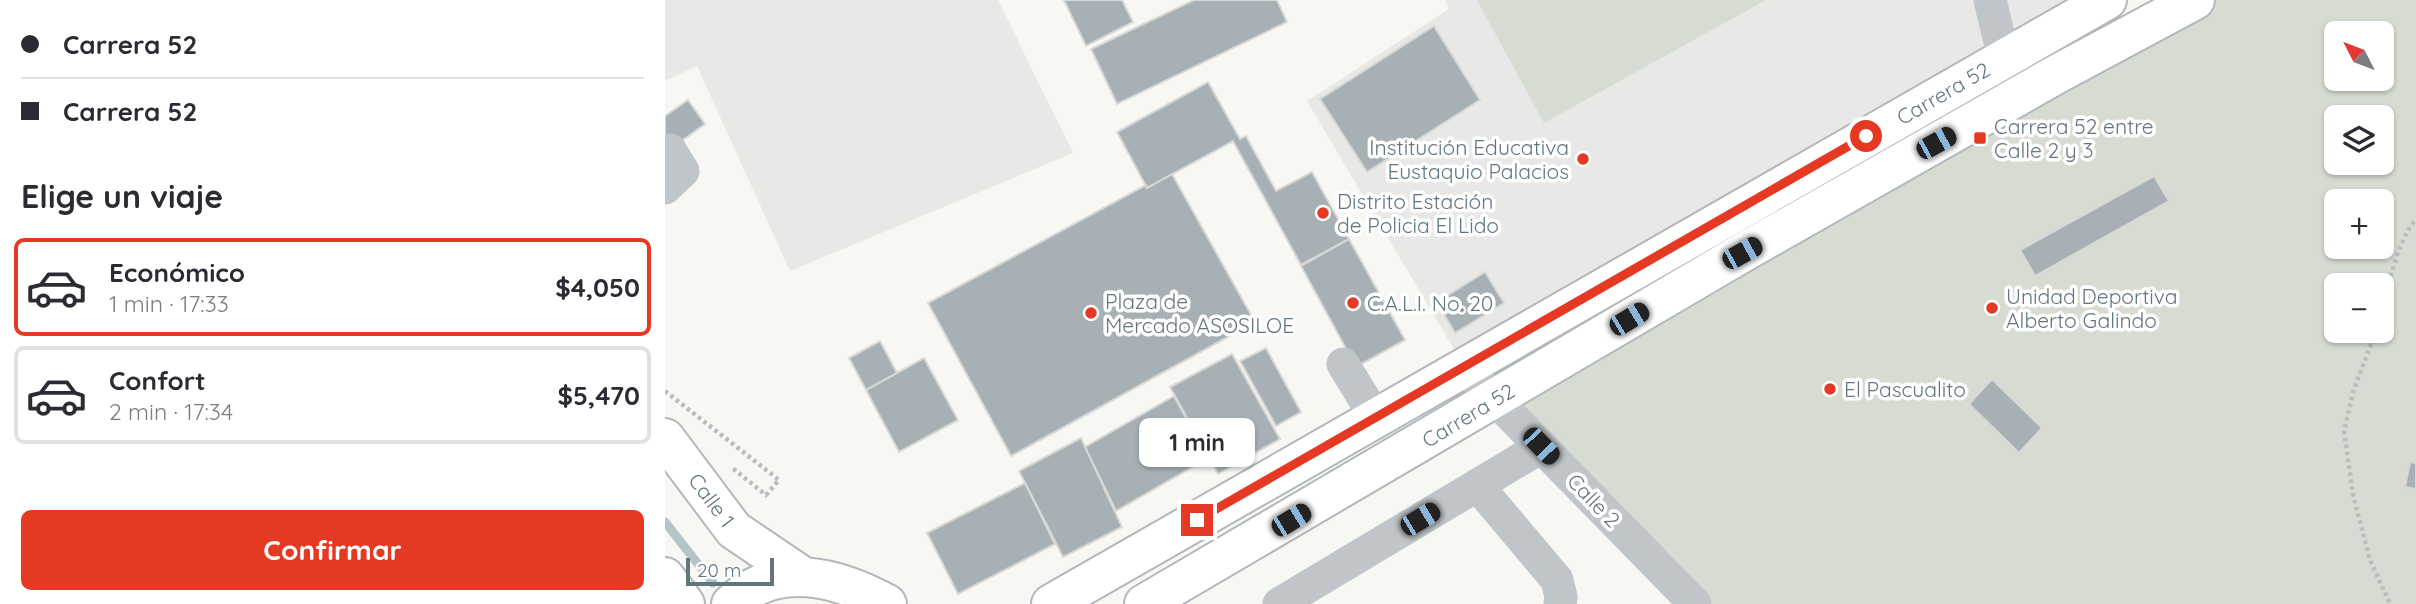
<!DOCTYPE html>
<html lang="es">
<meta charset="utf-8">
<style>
body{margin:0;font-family:Quicksand,sans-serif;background:#f7f7f7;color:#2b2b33;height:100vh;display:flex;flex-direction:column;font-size:26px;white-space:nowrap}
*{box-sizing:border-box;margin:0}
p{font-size:23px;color:#7c7c81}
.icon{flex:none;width:38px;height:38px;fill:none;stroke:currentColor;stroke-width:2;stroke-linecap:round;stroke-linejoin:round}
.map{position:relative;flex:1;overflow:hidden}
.sheet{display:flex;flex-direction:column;background:#fff;width:665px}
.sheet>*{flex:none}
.hud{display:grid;align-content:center;height:154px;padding:0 21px;background:#fff}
.needle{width:46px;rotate:312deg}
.buttons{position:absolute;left:1659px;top:21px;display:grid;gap:14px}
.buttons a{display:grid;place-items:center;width:70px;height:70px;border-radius:10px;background:#fff;box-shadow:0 2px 5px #0004;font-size:35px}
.scale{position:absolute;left:21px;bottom:18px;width:88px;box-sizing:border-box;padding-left:7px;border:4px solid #61767f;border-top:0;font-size:19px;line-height:24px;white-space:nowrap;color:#61767f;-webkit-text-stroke:5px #fff;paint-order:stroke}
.end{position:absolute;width:32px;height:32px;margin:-16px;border:9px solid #e63924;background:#fff;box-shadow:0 0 0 4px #fff}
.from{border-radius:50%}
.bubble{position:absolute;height:49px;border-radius:10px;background:#fff;box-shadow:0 2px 5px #0004;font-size:23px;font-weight:700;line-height:49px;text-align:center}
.car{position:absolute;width:21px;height:42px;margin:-21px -10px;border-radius:9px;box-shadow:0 0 5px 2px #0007;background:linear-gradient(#222 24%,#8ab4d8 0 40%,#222 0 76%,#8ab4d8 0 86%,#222 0)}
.hud b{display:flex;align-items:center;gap:24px;height:66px;font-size:26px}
.hud b+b{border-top:2px solid #e1e1e2}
.hud i{width:18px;height:18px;background:#2b2b33}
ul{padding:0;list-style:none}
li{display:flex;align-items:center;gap:21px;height:98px;margin:0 14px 10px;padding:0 7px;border:4px solid #e1e1e2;border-radius:10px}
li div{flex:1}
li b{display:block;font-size:26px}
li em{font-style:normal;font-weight:700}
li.current{border-color:#e63924}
li>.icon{width:63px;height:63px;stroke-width:1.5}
h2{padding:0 21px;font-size:32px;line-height:84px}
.primary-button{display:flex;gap:14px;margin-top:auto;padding:14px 21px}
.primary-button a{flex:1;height:80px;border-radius:10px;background:#e63924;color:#fff;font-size:28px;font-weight:700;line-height:80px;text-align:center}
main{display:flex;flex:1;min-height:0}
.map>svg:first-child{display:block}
.built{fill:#e8e8e7}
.green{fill:#d7dcd3;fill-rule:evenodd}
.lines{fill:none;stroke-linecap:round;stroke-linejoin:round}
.stream{stroke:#b5c5c7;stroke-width:9}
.building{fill:#a7b1b5;stroke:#d8d8d6;stroke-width:2}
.major-casing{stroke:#b1b7ba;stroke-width:42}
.path{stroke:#b9bdbf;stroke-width:4.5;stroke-dasharray:3.5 3.5;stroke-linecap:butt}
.minor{stroke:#bfc5c8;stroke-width:33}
.major{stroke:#fff;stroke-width:38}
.route{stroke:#e63924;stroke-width:9}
.poi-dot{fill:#e63924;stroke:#fff;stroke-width:2.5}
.labels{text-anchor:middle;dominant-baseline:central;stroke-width:7;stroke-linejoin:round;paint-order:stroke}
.street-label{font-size:21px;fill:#61767f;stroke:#fff}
.poi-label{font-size:21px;fill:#61767f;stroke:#fff;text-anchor:start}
</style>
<main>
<section class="sheet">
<div class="hud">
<b><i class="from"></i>Carrera 52</b>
<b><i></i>Carrera 52</b>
</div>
<h2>Elige un viaje</h2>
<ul>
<li class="current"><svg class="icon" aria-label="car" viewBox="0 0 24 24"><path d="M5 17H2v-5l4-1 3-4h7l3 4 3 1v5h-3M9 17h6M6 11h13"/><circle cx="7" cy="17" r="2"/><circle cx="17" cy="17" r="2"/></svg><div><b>Económico</b><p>1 min · 17:33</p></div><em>$4,050</em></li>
<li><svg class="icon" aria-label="car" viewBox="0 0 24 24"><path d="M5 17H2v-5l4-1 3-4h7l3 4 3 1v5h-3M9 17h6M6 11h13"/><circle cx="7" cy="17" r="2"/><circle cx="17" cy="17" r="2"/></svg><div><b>Confort</b><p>2 min · 17:34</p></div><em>$5,470</em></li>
</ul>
<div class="primary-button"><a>Confirmar</a></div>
</section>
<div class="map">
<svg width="1751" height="604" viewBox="0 0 1751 604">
<rect width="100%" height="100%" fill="#f7f7f4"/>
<!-- built -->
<path class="built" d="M0 0H333L408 153 125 271 32 66 0 81Z
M780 0H1442L799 366 642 101 784 9Z"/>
<!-- green -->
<path class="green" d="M812 0H1101L879 123Z
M1530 0H1751V604H1030L830 400ZM1671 33H1717V79H1671ZM1671 117H1717V163H1671ZM1671 201H1717V247H1671ZM1671 285H1717V331H1671Z"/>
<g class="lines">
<!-- stream -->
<path class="stream" d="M0 522 48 583"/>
</g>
<!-- building -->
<path class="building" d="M399 0H457L468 22 421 46Z
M529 0H612L622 22 452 104 426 49Z
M769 26 815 100 702 172 655 99Z
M543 82 575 139 581 136 611 191 647 172 684 239 636 265 568 141 482 188 452 132Z
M23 100 40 124 0 153V116Z
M507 174 590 322 346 456 263 303 481 185 482 188Z
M1489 176 1504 201 1370 276 1355 250Z
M684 239 740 340 691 367 636 266Z
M820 272 839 303 790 333 772 302Z
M215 341 232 373 201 390 184 358Z
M601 348 636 412 611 426 575 361Z
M567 354 615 439 553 474 505 387Z
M259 358 293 420 234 452 201 390Z
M1327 379 1377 428 1354 453 1304 404Z
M509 396 543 458 451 511 420 447Z
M416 438 457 527 398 557 354 471Z
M1745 462 1751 463V489L1740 487Z
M360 483 390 544 293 594 262 533Z"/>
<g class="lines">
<!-- major casing -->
<g class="major-casing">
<path id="major" d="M0 438 69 530 137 576
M0 577 20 604
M66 604C111 560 173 577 222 604
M386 604 1442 0
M479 604 1077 253 1392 74 1530 0"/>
</g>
<!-- path -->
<path class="path" d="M1717 310C1724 283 1733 240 1751 219
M1711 331 1689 389 1679 431 1688 495 1705 560 1725 604
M0 391 114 480 101 495 66 467"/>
<!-- minor -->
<path class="minor" d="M1325 0 1334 38 1344 55
M0 188 18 171 5 150
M678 364 711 418
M812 381 1030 604
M812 485 892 580 896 597 895 604
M614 604 876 447"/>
<!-- major -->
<use href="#major" class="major"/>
</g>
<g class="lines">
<!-- route -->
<path class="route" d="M532 520 1201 136"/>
</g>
<!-- markers -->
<g class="poi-dot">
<rect x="1308" y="131" width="14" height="14" rx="3.5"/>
<circle cx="918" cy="159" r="7"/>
<circle cx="658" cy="213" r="7"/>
<circle cx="688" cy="303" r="7"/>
<circle cx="1327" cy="308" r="7"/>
<circle cx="426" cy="313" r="7"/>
<circle cx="1165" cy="389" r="7"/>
</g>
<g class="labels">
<!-- street labels -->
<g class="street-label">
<text transform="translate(1278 93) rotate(-30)">Carrera 52</text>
<text transform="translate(803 415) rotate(-31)">Carrera 52</text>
<text transform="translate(47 500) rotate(53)">Calle 1</text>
<text transform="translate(929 500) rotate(46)">Calle 2</text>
</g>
<!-- poi labels -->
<g class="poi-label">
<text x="1329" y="126">Carrera 52 entre<tspan x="1329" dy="24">Calle 2 y 3</tspan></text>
<text x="904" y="147" text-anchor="end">Institución Educativa<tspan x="904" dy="24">Eustaquio Palacios</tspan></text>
<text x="672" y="201">Distrito Estación<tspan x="672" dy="24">de Policia El Lido</tspan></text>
<text x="1341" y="296">Unidad Deportiva<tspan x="1341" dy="24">Alberto Galindo</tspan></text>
<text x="440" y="301">Plaza de<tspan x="440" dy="24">Mercado ASOSILOE</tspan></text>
<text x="702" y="303">C.A.L.I. No. 20</text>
<text x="1179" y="389">El Pascualito</text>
</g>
</g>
</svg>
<div class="buttons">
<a><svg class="needle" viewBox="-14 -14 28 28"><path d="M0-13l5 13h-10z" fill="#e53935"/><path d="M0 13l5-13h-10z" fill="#7c7c81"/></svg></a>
<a><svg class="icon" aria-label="layers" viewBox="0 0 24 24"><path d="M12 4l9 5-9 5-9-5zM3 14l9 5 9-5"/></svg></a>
<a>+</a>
<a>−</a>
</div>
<div class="scale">20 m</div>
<i class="end from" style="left:1201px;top:136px"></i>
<i class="end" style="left:532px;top:520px"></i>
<div class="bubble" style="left:474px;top:418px;width:116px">1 min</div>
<i class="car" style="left:1271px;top:143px;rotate:61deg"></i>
<i class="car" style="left:1077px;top:253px;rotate:61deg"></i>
<i class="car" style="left:964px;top:319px;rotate:59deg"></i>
<i class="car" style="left:876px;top:446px;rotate:136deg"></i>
<i class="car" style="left:755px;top:519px;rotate:59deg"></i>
<i class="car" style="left:626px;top:520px;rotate:59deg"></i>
</div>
</main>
